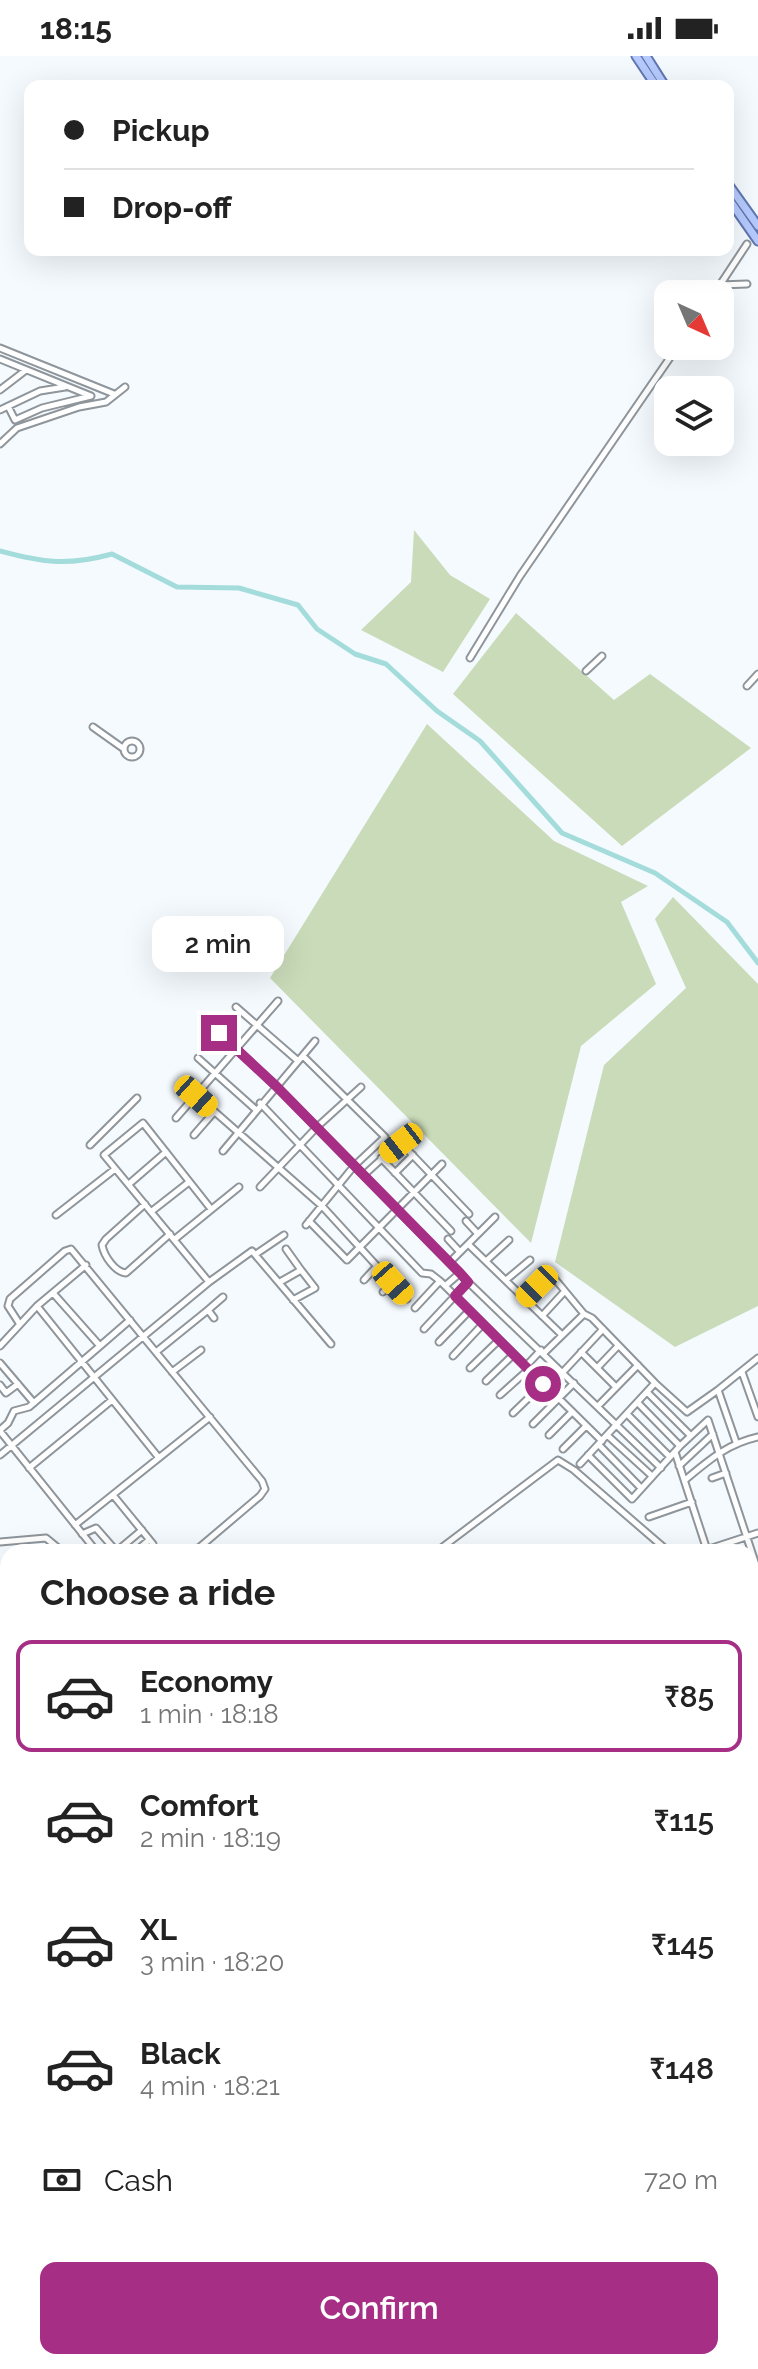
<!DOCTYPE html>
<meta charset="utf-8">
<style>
body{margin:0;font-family:Raleway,sans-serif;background:#f2f2f2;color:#222;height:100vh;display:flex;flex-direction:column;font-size:30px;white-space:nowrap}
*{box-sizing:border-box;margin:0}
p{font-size:26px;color:#767676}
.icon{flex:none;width:44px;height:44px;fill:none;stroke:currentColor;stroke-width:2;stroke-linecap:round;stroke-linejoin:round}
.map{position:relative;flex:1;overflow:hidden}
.side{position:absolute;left:0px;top:1488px;width:758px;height:826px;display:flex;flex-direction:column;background:#fff;border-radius:24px 24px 0 0;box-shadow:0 8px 32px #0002}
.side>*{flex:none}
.banner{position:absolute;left:24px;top:24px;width:710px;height:176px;border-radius:16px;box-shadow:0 8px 32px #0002;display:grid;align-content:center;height:176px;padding:0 40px;background:#fff}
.needle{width:52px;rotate:136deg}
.controls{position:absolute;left:654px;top:224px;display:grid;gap:16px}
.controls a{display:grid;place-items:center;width:80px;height:80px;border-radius:16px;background:#fff;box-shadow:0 8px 32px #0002;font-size:40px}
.end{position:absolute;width:36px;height:36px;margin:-18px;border:10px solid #a62e85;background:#fff;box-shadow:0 0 0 4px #fff}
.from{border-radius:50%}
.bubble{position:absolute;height:56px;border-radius:16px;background:#fff;box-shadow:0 8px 32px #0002;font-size:26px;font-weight:600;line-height:56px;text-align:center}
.car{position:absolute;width:24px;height:48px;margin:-24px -12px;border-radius:10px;box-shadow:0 0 6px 2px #0007;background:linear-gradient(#f5c518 24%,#345 0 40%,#f5c518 0 76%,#345 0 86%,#f5c518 0)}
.banner b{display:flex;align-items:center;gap:28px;height:76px;font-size:30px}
.banner b+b{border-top:2px solid #e0e0e0}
.banner i{width:20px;height:20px;background:#222}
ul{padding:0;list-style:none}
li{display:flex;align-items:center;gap:24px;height:112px;margin:0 16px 12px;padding:0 24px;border:4px solid transparent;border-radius:16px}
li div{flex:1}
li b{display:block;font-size:30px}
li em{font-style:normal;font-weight:600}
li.active{border-color:#a62e85}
li>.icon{width:72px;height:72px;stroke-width:1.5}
h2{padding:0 40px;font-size:36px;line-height:96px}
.pay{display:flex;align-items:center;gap:20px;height:88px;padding:0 40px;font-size:30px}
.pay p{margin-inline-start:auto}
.cta{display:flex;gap:16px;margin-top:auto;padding:16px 40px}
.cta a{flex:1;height:92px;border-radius:16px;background:#a62e85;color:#fff;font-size:32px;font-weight:600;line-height:92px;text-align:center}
.status{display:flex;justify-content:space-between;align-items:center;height:56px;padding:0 40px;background:#fff;direction:ltr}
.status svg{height:22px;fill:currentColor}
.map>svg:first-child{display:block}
.green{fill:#cadbb9}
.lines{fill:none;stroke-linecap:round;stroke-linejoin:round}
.canal{stroke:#a4dcdc;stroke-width:5}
.minor-casing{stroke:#8e959b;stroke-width:9}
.major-casing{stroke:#6177b1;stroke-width:11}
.highway-casing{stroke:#6177b1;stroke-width:12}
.minor{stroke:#fff;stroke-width:5}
.major{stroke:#b6cafe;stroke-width:7}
.highway{stroke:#85a6fe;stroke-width:8}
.rail-casing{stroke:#55585b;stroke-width:5}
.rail{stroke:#fff;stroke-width:2;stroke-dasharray:6;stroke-linecap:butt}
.route{stroke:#a62e85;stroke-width:10}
</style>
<div class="status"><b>18:15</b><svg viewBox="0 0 49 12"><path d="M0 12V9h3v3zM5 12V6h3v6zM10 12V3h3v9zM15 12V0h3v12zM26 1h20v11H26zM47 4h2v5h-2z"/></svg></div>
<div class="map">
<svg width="758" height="2313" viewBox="0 0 758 2313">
<rect width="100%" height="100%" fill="#f5fafe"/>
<!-- green -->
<path class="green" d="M414 474 450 519 490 543 443 616 361 574 411 526Z
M516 557 614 644 650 618 751 692 622 790 453 638Z
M427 668 554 785 648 830 621 846 656 928 581 990 531 1187 270 922Z
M673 841 758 928V1250L675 1291 555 1206 604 1009 686 932 655 863Z"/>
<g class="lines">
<!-- canal -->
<path class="canal" d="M0 495C44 507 68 510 112 498L177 531 239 532 298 549 317 573 355 598 386 608 437 655 480 685 562 777 655 817 727 866 758 907"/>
<!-- minor casing -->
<g class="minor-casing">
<path id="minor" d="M720 229 747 228
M714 238 747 188
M0 292 114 338
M0 303 91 340 42 352 15 364 8 350
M0 334 26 314
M0 354 40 335 65 331
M0 388 17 372 79 351 106 346 125 331
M470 602 520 520 678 290
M586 615 602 600
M747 630 758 618
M93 671 124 693
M124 693a8 8 0 1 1 16 0a8 8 0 1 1-16 0Z
M236 951 297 1004
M219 977 276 1030 468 1226 661 1412
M304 1001 385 1081 354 1110 306 1169
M198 1002 255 1053
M182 1027 322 1150 407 1243
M260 1047 422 1217 431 1218 440 1225 602 1385
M176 1062 278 945
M194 1079 214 1056
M401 1087 469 1158
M90 1089 137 1042
M223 1095 315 985
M381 1102 451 1175
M395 1117 413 1099
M364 1119 407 1080
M129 1128 166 1096
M260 1131 317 1071 361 1031
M145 1148 106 1183 102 1189C104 1200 115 1216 126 1217L170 1178
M152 1155 189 1126
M56 1159 115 1113
M309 1165 347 1204 442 1108
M466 1165 478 1178
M175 1183 239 1131
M448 1183 460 1196
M468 1188 562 1279
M286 1193 301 1214
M256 1198 284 1179
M486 1205 509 1184
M450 1206 495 1161
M86 1209 37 1250 159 1402
M364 1224 377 1210
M506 1224 530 1204
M209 1226 104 1099 143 1067 211 1153
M280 1226 301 1214 315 1232 293 1244
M445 1230 460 1217
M383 1236 393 1227
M524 1243 550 1217 584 1258
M415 1252 440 1225
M208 1254 223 1241
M542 1260 565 1235
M19 1267 8 1250 10 1243 65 1195 71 1193 262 1425 265 1433 260 1440 194 1496
M424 1273 468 1226
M439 1286 469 1255
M0 1290 37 1250
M100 1290 130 1264
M156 1296 208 1254 214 1262
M581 1296 616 1331
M544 1297 584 1258 592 1262 655 1327 580 1408
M453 1300 483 1268
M0 1307 34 1347
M526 1310 541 1294
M470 1312 499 1284
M597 1312 618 1290
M172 1316 201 1294
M563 1316 603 1273
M742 1316 758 1361
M486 1325 514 1298
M655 1327 687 1356 718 1334
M0 1329 6 1337 18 1328
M648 1337 690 1379
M500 1339 529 1313
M638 1347 680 1390
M598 1350 638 1309
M513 1357 543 1328
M627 1358 670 1401
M533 1368 574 1327
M0 1374 8 1367 14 1355 29 1351 100 1290 53 1237
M0 1375 97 1496
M549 1379 572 1356
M607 1379 652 1420
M736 1386 718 1334 758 1302
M599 1389 641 1432
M563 1393 586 1370
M675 1396 707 1494
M0 1399 209 1226 252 1195 331 1288
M588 1399 632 1443 680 1390 708 1364 758 1515
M679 1410 713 1378
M29 1412 112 1344
M712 1422 726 1417
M685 1424C709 1404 727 1388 758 1381
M113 1439 153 1488
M649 1461 692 1446
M75 1469 210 1361
M82 1478 96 1472 117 1496
M0 1486 46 1482 63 1496
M117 1495 142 1474
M135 1496 149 1484
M436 1496 558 1404 574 1414 669 1496
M700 1496 758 1477
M750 1517 758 1515
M750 1561 758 1567
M0 1611 8 1621
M750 1626 758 1618
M750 1696 758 1689
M751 1727 758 1746
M750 1762 758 1759
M750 1792V1800
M750 1875 758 1878
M750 1917 758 1896
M0 1928 8 1953
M0 2022 8 2026
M750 2031 758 2034
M0 2045 8 2050
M750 2045 758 2022
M750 2075 758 2078
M750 2120 758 2123
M750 2163 751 2164
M750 2206 758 2209
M750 2248 758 2251
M0 2282 8 2275
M750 2295 758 2297
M209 2306 215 2313
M282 2306 288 2313
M311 2306 318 2313
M428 2306 432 2313
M487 2306 491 2313
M709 2306 714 2312 726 2313
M468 2313 478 2306"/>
</g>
<!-- major casing -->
<g class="major-casing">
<path id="major" d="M636 0 656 30
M646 0 665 30
M728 128 758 170
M728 142 758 185"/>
</g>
<!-- highway casing -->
<g class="highway-casing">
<path id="highway" d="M0 2059 8 2069
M0 2074 8 2084
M177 2306 182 2313
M189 2306 194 2313"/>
</g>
<!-- minor -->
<use href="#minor" class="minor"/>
<!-- major -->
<use href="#major" class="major"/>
<!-- highway -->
<use href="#highway" class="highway"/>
<!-- rail casing -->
<g class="rail-casing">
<path id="rail" d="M0 1971 8 1982
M254 2306 259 2313"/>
</g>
<!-- rail -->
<use href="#rail" class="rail"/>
</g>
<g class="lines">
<!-- route -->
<path class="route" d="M219 977 276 1030 460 1217 468 1226 455 1240 543 1328"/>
</g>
</svg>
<div class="controls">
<a><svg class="needle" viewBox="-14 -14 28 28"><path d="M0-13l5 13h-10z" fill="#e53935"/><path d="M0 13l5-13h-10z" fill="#767676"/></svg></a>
<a><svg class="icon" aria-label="layers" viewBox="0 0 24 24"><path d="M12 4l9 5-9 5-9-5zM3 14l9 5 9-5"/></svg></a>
</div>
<i class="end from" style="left:543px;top:1328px"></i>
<i class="end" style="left:219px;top:977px"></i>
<div class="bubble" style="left:152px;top:860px;width:132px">2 min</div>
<i class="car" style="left:196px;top:1040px;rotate:132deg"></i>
<i class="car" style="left:401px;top:1087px;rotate:232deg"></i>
<i class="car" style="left:393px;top:1227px;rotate:138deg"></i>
<i class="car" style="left:537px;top:1230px;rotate:225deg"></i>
<div class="banner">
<b><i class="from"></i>Pickup</b>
<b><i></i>Drop-off</b>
</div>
<section class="side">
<h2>Choose a ride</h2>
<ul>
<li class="active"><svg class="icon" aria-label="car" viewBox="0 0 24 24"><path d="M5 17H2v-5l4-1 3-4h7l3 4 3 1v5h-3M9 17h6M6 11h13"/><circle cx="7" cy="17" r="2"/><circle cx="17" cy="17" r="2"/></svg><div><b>Economy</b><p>1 min · 18:18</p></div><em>₹85</em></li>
<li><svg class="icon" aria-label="car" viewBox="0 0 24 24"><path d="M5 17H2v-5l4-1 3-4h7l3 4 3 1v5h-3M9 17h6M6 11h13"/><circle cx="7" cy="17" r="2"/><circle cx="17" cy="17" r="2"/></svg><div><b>Comfort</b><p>2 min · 18:19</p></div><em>₹115</em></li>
<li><svg class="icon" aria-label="car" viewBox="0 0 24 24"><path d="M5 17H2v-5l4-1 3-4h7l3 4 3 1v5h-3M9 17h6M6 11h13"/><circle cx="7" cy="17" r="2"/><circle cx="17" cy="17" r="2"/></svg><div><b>XL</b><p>3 min · 18:20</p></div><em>₹145</em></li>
<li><svg class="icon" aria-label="car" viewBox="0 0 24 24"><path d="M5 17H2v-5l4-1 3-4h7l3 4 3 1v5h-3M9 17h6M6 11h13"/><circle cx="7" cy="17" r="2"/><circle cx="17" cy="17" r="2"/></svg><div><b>Black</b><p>4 min · 18:21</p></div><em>₹148</em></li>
</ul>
<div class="pay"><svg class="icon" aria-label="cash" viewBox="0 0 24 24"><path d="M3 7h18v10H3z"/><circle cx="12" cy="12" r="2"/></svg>Cash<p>720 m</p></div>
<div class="cta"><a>Confirm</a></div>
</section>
</div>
